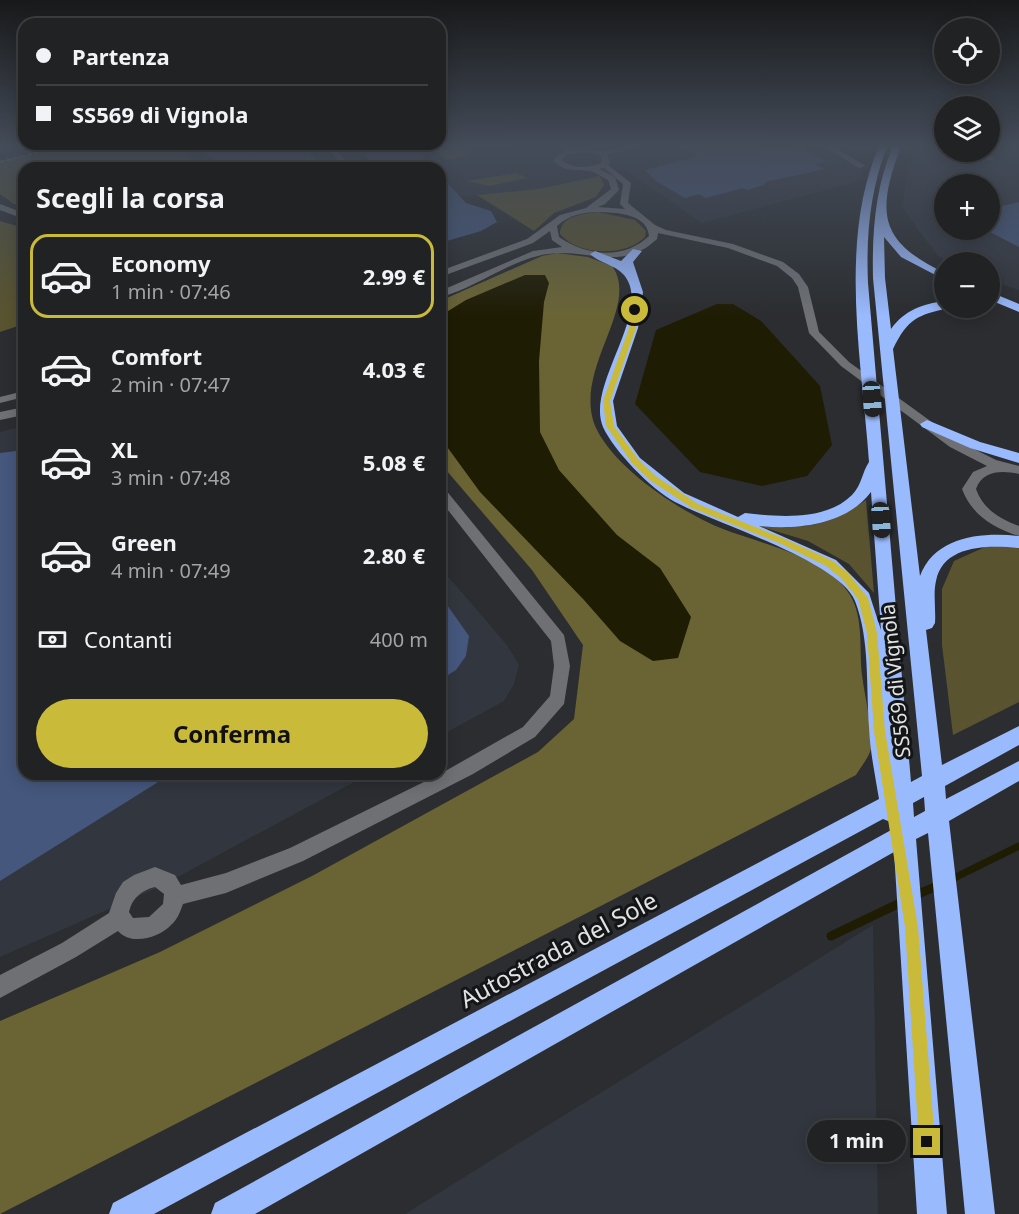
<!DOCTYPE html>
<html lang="it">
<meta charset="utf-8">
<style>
body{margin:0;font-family:"Noto Sans",sans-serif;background:#282a2c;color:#f1f3f6;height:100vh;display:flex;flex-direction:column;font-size:22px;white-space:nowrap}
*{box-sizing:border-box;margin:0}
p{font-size:20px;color:#a2a4a6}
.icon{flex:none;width:33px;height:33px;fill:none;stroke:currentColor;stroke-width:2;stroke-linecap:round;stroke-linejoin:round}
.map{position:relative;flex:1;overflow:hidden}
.sheet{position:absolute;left:18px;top:162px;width:428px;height:618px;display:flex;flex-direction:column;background:#202224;border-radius:18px;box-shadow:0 3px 15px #0003,0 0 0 2px #3d3f41}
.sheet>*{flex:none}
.top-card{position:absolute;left:18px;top:18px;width:428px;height:132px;border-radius:18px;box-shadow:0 3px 15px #0003,0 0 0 2px #3d3f41;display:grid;align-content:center;height:132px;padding:0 18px;background:#202224}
.fabs{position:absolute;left:934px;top:18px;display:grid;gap:12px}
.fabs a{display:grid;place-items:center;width:66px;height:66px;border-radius:50%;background:#202224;box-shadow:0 3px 15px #0003,0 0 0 2px #3d3f41;font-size:30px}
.end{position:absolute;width:27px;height:27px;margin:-14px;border:8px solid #caba3a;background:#111;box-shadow:0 0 0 3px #111}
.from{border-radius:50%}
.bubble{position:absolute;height:42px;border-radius:21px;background:#202224;box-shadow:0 3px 15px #0003,0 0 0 2px #3d3f41;font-size:20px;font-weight:700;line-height:42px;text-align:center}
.car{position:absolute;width:18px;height:36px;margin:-18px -9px;border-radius:8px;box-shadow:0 0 4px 2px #0007;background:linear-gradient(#222 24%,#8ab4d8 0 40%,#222 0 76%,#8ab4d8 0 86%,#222 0)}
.top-card b{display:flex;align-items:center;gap:21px;height:57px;font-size:22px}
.top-card b+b{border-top:2px solid #3d3f41}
.top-card i{width:15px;height:15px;background:#f1f3f6}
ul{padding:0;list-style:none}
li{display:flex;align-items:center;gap:18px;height:84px;margin:0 12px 9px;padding:0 6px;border:3px solid transparent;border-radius:18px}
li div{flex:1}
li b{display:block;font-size:22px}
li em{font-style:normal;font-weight:700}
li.selected{border-color:#caba3a}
li>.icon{width:54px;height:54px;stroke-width:1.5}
h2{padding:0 18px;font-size:27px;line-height:72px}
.pay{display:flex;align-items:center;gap:15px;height:66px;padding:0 18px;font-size:22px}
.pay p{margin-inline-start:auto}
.primary-button{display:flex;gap:12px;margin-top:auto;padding:12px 18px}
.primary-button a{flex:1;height:69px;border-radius:36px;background:#caba3a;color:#111;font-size:24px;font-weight:700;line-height:69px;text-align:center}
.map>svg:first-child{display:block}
.built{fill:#32363e;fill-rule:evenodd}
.green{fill:#59542f}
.forest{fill:#6a6435}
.water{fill:#1f1c04}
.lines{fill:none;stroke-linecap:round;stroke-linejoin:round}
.stream-far1{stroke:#1f1c04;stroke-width:7}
.stream{stroke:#1f1c04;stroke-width:9}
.building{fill:#45577d}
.minor{fill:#6e7074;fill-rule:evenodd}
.highway{fill:#9abafe;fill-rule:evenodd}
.rail{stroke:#818385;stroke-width:2;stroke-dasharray:5 2;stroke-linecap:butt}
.route{fill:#caba3a}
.labels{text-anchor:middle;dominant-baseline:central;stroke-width:6;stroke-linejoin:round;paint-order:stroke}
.street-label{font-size:20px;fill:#e1e3e5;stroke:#141517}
.near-street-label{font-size:24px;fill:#e1e3e5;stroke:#141517}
</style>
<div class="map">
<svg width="1019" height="1214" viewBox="0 0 1019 1214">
<rect width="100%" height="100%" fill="#2b2d30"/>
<!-- built -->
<path class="built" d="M180 146H822L864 169 860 181 702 223 625 170 538 189 440 199V168H181L196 163Z
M916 146H945V152H990V146H1019V290L990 280V262H949L938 256 917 228 903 208 907 170ZM945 184H990V230H945Z
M24 426V774H369L159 887 0 957V432Z
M440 567 507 645 519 665 514 684 504 701 440 736Z
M873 925 878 1214H405L498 1156Z"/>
<!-- green -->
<path class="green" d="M66 146H180L196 163 181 168H24V206L14 204 0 194V161Z
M433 146H461L471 156 446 160Z
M516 173 528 178 489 186 467 181Z
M600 176 604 185 596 197 554 213 534 231 477 195 538 189Z
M598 212 635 220 646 231 645 237C626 257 578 256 560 234 560 215 584 214 598 212Z
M0 221 24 228V324L0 332Z
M866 500 874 593 849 564 808 541 759 526C805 529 828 527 866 500Z
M1014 545 1019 546V702L953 735 942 645V589L954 561 985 547Z"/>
<!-- forest -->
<path class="forest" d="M557 253 588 257 612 266C642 307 569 373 597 430 617 470 682 513 723 529 762 544 827 557 850 595 864 618 859 650 862 675 865 698 872 725 871 748 870 756 860 768 856 775L0 1214V1021L160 952 312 876 538 752 574 719 583 645 532 570 440 463V301L542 256Z"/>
<!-- water -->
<path class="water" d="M525 275H545L549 283 544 302 539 361 540 432 559 470 617 535 660 568 691 617 678 658 653 661 620 641 584 600 480 492 445 444 442 411 440 410V316L466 300Z
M717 304H733L761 321 820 386 832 445 807 476 762 486 700 472 635 404 656 330Z"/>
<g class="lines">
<!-- stream-far1 -->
<path class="stream-far1" d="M950 880 1019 846
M936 886 940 884"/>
<!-- stream -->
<path class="stream" d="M914 896 939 885
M831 936 902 902"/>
</g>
<!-- building -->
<path class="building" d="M190 146H307L320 168H260L257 162 232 168Z
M359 146H413L433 168H374Z
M679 146H793L827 161 815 164 825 169 765 182 764 185 747 190 743 188 706 198 699 194 685 198 656 181 645 170 699 156Z
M440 175 466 203 491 211 497 222 481 231 440 243Z
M1019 202V247L990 232V209Z
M24 450V774H171L0 881V453Z
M440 595 469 636 466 656 456 670 440 680Z"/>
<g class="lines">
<!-- minor -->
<path class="minor" d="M326 146H333L351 168H343Z
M628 146H642L607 154 610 163 608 165 631 183 628 203 655 225 666 230 733 244 783 262 799 274 808 287 819 332 849 362 958 441 996 460 1019 466V474C1003 470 982 470 976 489 983 509 1000 519 1019 526V536C993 528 972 515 962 489L973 472 987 466 950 447 841 366 809 333 798 287 792 278 777 266 728 248 658 233 657 239C619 275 581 244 538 256 504 264 474 289 440 297V291L533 251 562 247 552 240 550 231 533 243 440 277V271L527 239 560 215 586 208 611 189 608 180C603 178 596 172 590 171 575 169 565 173 553 160 569 143 579 150 598 151 607 152 619 147 628 146ZM587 152 601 156 602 162C588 169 574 169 561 160L568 154ZM604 168 623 184 620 204 625 209 598 207 605 204 619 190 615 177 599 169ZM601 212C619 213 647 214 649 236 624 260 586 256 559 237L557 226C570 214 585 212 601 212Z
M823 146H832L866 166 859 168Z
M976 152H984L995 159 988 161Z
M0 204 24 213V219L0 210Z
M24 391V397L0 403V397Z
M24 407V415L0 420V412Z
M440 488 445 489 564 635 570 666 564 704 535 737 473 774 303 861 226 893 183 904C180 912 178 919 171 925 159 938 131 946 118 931L76 957 0 998V975L62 943 109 913 116 893 123 882 134 875 155 867 175 875 181 885 226 873 290 848 440 774 523 727 550 696 554 666 551 641 440 500ZM155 887 164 894 163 904 149 917 133 918 129 912C132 898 142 890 155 887Z"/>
<!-- highway -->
<path class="highway" d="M879 146H887C870 192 866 234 868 283L911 782 922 776 873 278C872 232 875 188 893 146H901C877 211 877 241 945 273V280L901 257 884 237 885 278 891 329C905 310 922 304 945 301V308H949C918 315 908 318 893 349L920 576C935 536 982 532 1019 536V548C990 545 943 544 936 581 933 594 936 609 935 623L932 628 926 630 942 765 1019 726V745L945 786 946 799 1019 761V781L949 821 995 1214H965L928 833 916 839 947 1214H917L894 852 255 1214H211L215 1203 893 829V823L883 819 154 1214H109L113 1203 879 799C875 775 870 751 869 727 866 687 870 639 855 601 839 561 715 523 675 502 651 489 614 451 603 427 585 385 654 311 624 275 614 264 599 263 590 254L595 251 621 261 633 249 642 251 633 262 643 292 638 328 613 401 617 426 640 458 684 493 738 517 745 513C779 517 826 521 852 495 862 485 862 472 869 462 862 361 838 241 879 146ZM871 492 881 630 869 593 836 560 759 526C798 530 846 525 871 492ZM924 797 925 811 914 817 913 803Z
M990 292 1019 304V312L990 300Z
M927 420 980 442 1019 453V463L970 448 922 427 920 424Z"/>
<!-- rail -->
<path class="rail" d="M0 162 63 146"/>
</g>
<!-- sky -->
<linearGradient id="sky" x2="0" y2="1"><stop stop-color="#18191a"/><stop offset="0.46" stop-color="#444c59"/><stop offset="1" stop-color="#444c59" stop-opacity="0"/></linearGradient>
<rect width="1019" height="316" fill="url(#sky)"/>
<!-- route -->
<path class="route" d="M632 309 638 310 636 328 610 401 614 426 638 459 657 477 698 504 785 539 833 561 848 573 868 598 877 633 885 731 918 927 935 1142 932 1148 927 1150 921 1148 919 1142 905 927 874 731 867 633 858 599 841 578 826 566 779 543 692 508 651 481 632 463 606 426 603 401 629 328Z"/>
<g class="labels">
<!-- street labels -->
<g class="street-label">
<text transform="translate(895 681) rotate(-96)">SS569 di Vignola</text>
</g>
<!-- near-street labels -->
<g class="near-street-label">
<text transform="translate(558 949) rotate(-28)">Autostrada del Sole</text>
</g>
</g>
</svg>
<div class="fabs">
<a><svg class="icon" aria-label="locate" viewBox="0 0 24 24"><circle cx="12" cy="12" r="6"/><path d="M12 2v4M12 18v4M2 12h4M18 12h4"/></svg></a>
<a><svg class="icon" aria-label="layers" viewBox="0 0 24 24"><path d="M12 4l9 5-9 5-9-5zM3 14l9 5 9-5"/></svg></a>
<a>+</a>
<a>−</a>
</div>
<i class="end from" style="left:635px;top:310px"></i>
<i class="end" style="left:927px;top:1142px"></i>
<div class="bubble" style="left:807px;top:1120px;width:99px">1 min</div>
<i class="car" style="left:872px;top:399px;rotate:176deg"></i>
<i class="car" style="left:881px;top:520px;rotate:176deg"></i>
<div class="top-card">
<b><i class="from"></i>Partenza</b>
<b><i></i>SS569 di Vignola</b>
</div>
<section class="sheet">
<h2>Scegli la corsa</h2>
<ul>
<li class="selected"><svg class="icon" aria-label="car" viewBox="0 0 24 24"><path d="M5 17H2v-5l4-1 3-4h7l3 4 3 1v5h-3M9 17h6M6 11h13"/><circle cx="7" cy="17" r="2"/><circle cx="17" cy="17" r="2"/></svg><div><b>Economy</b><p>1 min · 07:46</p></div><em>2.99 €</em></li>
<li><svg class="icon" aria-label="car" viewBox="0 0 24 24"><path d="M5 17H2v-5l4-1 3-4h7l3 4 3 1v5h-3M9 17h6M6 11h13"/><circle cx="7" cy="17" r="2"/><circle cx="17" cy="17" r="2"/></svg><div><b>Comfort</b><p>2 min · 07:47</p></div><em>4.03 €</em></li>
<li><svg class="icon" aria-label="car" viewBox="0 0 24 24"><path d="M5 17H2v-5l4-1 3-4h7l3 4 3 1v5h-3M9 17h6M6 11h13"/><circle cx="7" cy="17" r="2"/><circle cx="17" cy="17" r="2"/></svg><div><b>XL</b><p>3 min · 07:48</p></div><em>5.08 €</em></li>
<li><svg class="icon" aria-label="car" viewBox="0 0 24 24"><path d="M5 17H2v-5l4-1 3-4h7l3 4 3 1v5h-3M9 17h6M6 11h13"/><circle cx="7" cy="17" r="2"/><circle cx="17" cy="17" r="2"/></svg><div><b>Green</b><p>4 min · 07:49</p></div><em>2.80 €</em></li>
</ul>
<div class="pay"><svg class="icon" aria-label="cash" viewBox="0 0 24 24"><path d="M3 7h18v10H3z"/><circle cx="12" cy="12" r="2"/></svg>Contanti<p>400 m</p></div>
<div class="primary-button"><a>Conferma</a></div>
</section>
</div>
